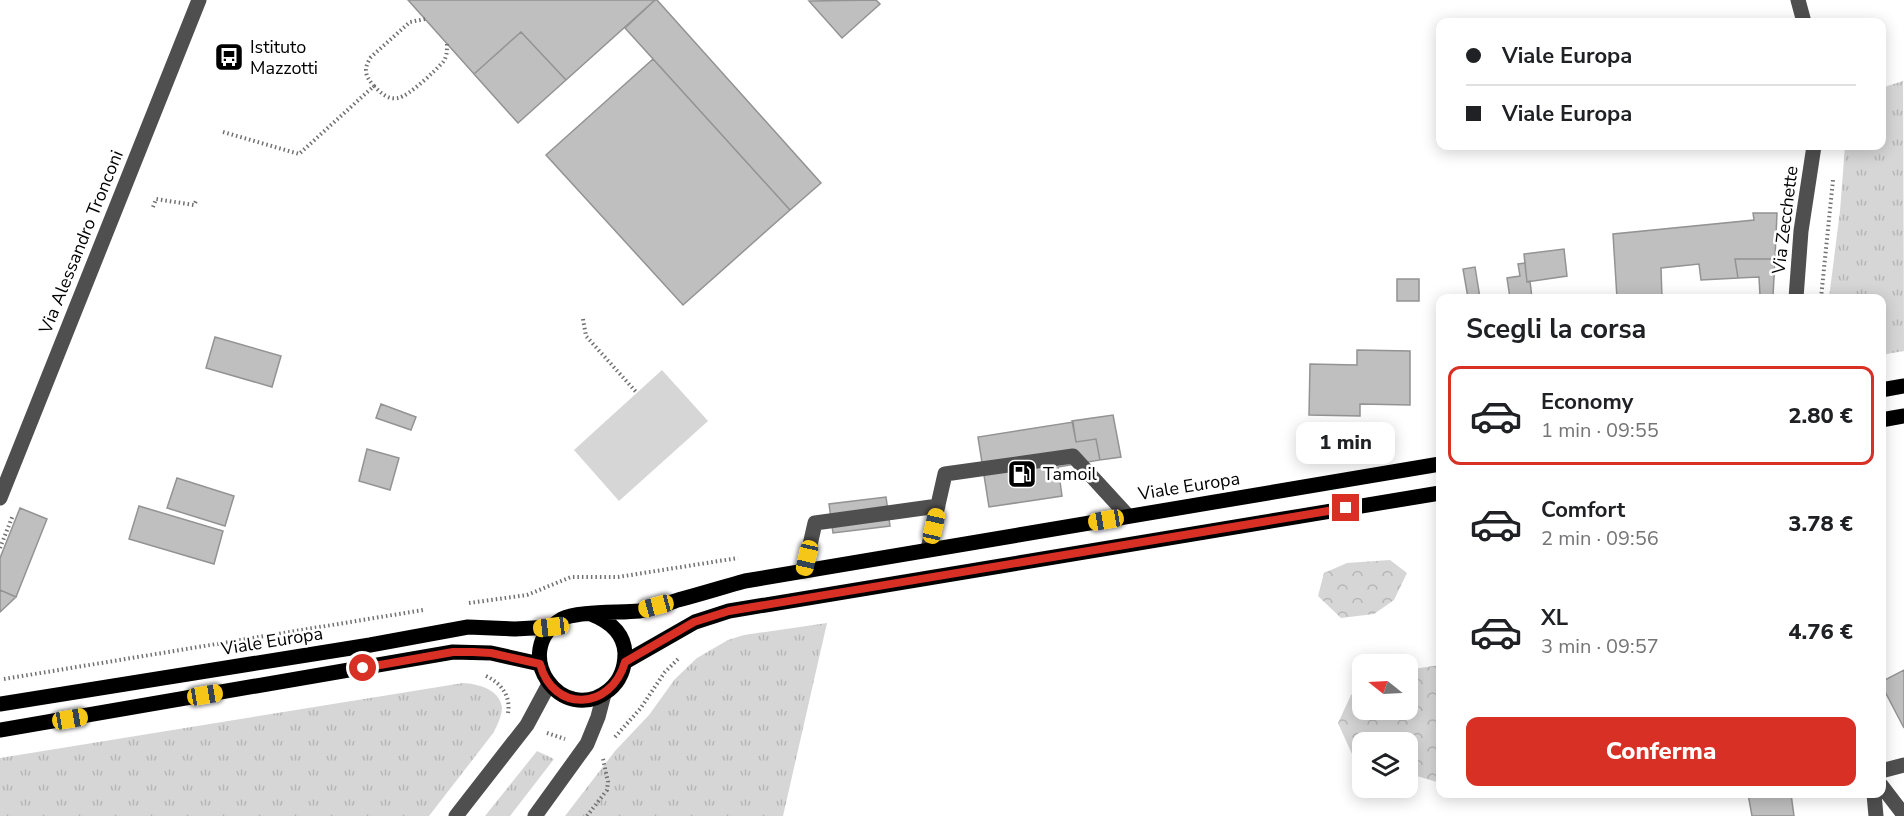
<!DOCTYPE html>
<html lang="it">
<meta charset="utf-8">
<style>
body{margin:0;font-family:"Nunito Sans",sans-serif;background:#f2f2f2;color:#202124;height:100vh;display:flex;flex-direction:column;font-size:22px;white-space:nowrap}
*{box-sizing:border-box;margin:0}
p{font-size:20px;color:#757577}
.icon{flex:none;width:33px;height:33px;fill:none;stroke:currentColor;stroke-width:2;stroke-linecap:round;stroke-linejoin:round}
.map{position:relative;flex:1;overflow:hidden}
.side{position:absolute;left:1436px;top:294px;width:450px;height:504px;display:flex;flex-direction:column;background:#fff;border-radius:12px;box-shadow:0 3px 15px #0003}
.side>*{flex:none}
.top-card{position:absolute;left:1436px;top:18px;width:450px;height:132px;border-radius:12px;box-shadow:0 3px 15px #0003;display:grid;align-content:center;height:132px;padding:0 30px;background:#fff}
.needle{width:39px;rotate:288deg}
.buttons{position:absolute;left:1352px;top:654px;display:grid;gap:12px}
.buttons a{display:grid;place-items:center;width:66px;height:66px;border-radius:12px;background:#fff;box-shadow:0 3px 15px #0003;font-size:30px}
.end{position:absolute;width:27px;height:27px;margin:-14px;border:8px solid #d93025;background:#fff;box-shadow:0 0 0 3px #fff}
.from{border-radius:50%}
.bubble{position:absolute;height:42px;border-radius:12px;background:#fff;box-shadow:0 3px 15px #0003;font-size:20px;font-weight:800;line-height:42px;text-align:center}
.car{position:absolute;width:18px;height:36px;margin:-18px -9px;border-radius:8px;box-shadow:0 0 4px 2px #0007;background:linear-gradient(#f5c518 24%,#345 0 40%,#f5c518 0 76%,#345 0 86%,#f5c518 0)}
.top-card b{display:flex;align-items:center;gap:21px;height:57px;font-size:22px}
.top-card b+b{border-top:2px solid #e0e0e0}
.top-card i{width:15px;height:15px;background:#202124}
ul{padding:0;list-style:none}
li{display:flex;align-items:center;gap:18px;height:99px;margin:0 12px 9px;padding:0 18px;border:3px solid transparent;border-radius:12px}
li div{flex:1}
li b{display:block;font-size:22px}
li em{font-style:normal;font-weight:800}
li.current{border-color:#d93025}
li>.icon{width:54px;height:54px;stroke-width:1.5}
h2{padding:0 30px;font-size:27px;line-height:72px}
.primary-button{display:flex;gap:12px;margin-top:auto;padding:12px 30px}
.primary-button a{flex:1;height:69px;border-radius:12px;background:#d93025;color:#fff;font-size:24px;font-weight:800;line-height:69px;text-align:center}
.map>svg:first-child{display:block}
.grass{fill:url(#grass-tufts)}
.forest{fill:url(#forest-crowns)}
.pitch{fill:#d6d6d6}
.building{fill:#bfbfbf;stroke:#939393;stroke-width:1.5}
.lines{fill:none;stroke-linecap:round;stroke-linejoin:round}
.path{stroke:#717171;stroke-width:4;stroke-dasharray:1.5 3;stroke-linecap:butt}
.minor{stroke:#4f4f4f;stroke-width:15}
.major{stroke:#000;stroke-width:15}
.route{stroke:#d93025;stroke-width:8}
.labels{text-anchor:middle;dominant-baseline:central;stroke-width:5;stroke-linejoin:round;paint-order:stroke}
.poi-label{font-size:18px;fill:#000;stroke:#fff;text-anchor:start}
.street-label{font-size:18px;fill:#000;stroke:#fff}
</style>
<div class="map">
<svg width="1904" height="816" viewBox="0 0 1904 816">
<defs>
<pattern id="grass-tufts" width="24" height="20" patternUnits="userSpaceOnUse" patternTransform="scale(1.5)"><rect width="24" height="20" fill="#d6d6d6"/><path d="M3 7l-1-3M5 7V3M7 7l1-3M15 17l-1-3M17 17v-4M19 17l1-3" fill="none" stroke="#b6b6b6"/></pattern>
<pattern id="forest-crowns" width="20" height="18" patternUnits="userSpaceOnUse" patternTransform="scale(1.5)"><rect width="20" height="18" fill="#d6d6d6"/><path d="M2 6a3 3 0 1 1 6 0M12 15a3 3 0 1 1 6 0" fill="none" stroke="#b6b6b6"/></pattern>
</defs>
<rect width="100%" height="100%" fill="#fff"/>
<!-- grass -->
<path class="grass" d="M1903 81 1904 351 1881 355V298H1829L1840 211 1845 146H1881V88Z
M827 623 783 816H565L615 751 649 715 675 679 697 658 728 640 744 635Z
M463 683C478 684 500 689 502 708 502 716 497 725 494 732L429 816H0V758Z
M537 751 554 759 510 816H485Z"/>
<!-- forest -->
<path class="forest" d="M1390 560 1407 573 1394 600 1374 614 1341 618 1318 596 1324 573 1347 563Z
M1440 665V783L1407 773V742H1362V757L1352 754 1338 723 1351 695 1362 686V710H1407V670Z"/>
<!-- pitch -->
<path class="pitch" d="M662 370 708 421 619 501 574 450Z"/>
<!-- building -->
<path class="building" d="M408 0H655L566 80 521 32 474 74Z
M655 0H657L821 183 790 210 625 28Z
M876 0 880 4 842 38 809 1Z
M521 32 566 80 518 123 474 74Z
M653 59 790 210 683 305 546 155Z
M1753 213H1777L1775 259H1735L1738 278 1701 280 1699 264 1661 268 1662 298H1617L1613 234 1754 220Z
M1564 249 1567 276 1527 282 1524 254Z
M1735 259H1775L1773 296H1760L1759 277 1738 278Z
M1525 263 1527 282 1530 281 1532 298H1510L1507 278 1520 276 1518 264Z
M1475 267 1480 298H1468L1463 269Z
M1397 279H1419V301H1397Z
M215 337 281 356 272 387 206 368Z
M1357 350 1410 351V405L1360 404V416L1309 415 1310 364 1357 365Z
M381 404 416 417 411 430 376 418Z
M1113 415 1121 457 1100 460 1096 439 1076 442 1072 421Z
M1073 422 1076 442 1096 439 1100 460 1058 467 1062 496 989 507 978 437Z
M367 449 399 458 390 490 359 481Z
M177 478 234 496 225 526 167 508Z
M886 497 890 526 833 533 829 504Z
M139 506 223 531 214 564 129 539Z
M20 508 47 519 16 597 0 590V558Z
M0 590 16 597 0 612Z
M1904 670V728L1881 684V682Z
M1748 794H1791L1794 816H1752Z"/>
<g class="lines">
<!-- path -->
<path class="path" d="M374 86C381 93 388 100 398 98 409 96 435 71 443 62 447 57 447 51 447 44
M223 132 299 154 374 86C365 76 363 69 371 57L410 22 425 19
M153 207 156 199 194 205 197 199
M1821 298 1833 180
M583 319 586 336 637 393
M0 548 13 515
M469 603 527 595 571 577H618L738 558
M486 676C501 683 511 696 508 713
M4 679 423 610
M547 733 565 739
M615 737 640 709 665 672 678 659
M587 816 607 790 608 782 603 759"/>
<!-- minor -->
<path class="minor" d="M1798 0 1804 22
M1796 298 1801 231 1814 146
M0 498 199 0
M928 549 945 474 1073 456 1128 516
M804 571 815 523 938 506
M1881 771 1904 765
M1881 785 1904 815
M1874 794 1876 816
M456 816 527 725 549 684
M535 816 587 744 598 717 604 694"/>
<!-- major -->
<path class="major" d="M1881 390 1904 386
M1881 420 1904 416
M591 614C609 621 624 633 625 653 625 668 620 681 609 690 562 728 508 651 562 619 576 611 620 613 639 611 652 609 666 604 678 600 701 594 723 587 745 581L1440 464
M625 662 695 622 729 611 1440 493
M0 704 370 645 468 627 515 629 551 627
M0 730 453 652 491 653 540 664"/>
</g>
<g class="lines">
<!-- route -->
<path class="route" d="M363 668 453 652H473L491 653 540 664C553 713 611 711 625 662L694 622 729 611 1346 508"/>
</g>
<!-- icons -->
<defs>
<g id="bus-square" transform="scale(1.5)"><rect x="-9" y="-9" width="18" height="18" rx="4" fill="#000" stroke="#fff"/><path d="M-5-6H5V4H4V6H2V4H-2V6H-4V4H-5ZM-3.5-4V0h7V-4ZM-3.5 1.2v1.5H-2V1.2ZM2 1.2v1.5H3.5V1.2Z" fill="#fff"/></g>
<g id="fuel-square" transform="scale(1.5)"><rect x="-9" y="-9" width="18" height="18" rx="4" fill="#000" stroke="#fff"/><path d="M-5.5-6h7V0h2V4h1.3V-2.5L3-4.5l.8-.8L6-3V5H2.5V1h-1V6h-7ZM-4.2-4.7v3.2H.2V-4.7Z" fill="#fff"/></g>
</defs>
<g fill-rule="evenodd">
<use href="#bus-square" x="229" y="57"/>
<use href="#fuel-square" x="1022" y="474"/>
</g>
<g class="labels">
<!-- poi labels -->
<g class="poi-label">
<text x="250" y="47">Istituto<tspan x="250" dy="21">Mazzotti</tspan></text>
<text x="1043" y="474">Tamoil</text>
</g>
<!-- street labels -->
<g class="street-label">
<text transform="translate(1785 220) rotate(-83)">Via Zecchette</text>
<text transform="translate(81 242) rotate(-68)">Via Alessandro Tronconi</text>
<text transform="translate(1189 486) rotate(-9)">Viale Europa</text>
<text transform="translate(272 641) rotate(-9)">Viale Europa</text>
</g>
</g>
</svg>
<div class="buttons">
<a><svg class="needle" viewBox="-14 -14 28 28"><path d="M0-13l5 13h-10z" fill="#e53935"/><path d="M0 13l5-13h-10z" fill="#757577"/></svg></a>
<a><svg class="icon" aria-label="layers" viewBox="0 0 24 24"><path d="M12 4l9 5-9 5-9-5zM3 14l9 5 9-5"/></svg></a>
</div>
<i class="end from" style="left:363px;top:668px"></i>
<i class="end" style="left:1346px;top:508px"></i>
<div class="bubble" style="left:1296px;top:422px;width:99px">1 min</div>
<i class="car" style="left:1106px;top:520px;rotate:260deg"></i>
<i class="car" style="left:934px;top:526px;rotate:13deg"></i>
<i class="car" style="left:807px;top:558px;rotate:193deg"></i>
<i class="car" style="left:656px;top:606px;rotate:255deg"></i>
<i class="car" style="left:551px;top:627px;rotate:263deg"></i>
<i class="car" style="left:205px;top:695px;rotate:80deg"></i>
<i class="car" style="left:70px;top:719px;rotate:80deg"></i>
<div class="top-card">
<b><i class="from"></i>Viale Europa</b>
<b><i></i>Viale Europa</b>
</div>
<section class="side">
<h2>Scegli la corsa</h2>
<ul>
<li class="current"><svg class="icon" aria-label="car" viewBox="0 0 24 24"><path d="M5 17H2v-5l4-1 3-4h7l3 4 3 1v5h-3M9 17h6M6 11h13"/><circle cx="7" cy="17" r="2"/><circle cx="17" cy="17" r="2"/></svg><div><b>Economy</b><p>1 min · 09:55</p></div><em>2.80 €</em></li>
<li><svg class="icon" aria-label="car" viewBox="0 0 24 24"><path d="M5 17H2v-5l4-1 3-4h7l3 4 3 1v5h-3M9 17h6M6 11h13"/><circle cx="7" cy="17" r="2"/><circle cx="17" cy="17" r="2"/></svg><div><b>Comfort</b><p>2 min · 09:56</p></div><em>3.78 €</em></li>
<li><svg class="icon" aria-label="car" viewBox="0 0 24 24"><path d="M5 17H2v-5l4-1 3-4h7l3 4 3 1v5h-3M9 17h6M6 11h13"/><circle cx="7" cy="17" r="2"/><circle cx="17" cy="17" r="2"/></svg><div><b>XL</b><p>3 min · 09:57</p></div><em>4.76 €</em></li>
</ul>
<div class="primary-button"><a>Conferma</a></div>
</section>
</div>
